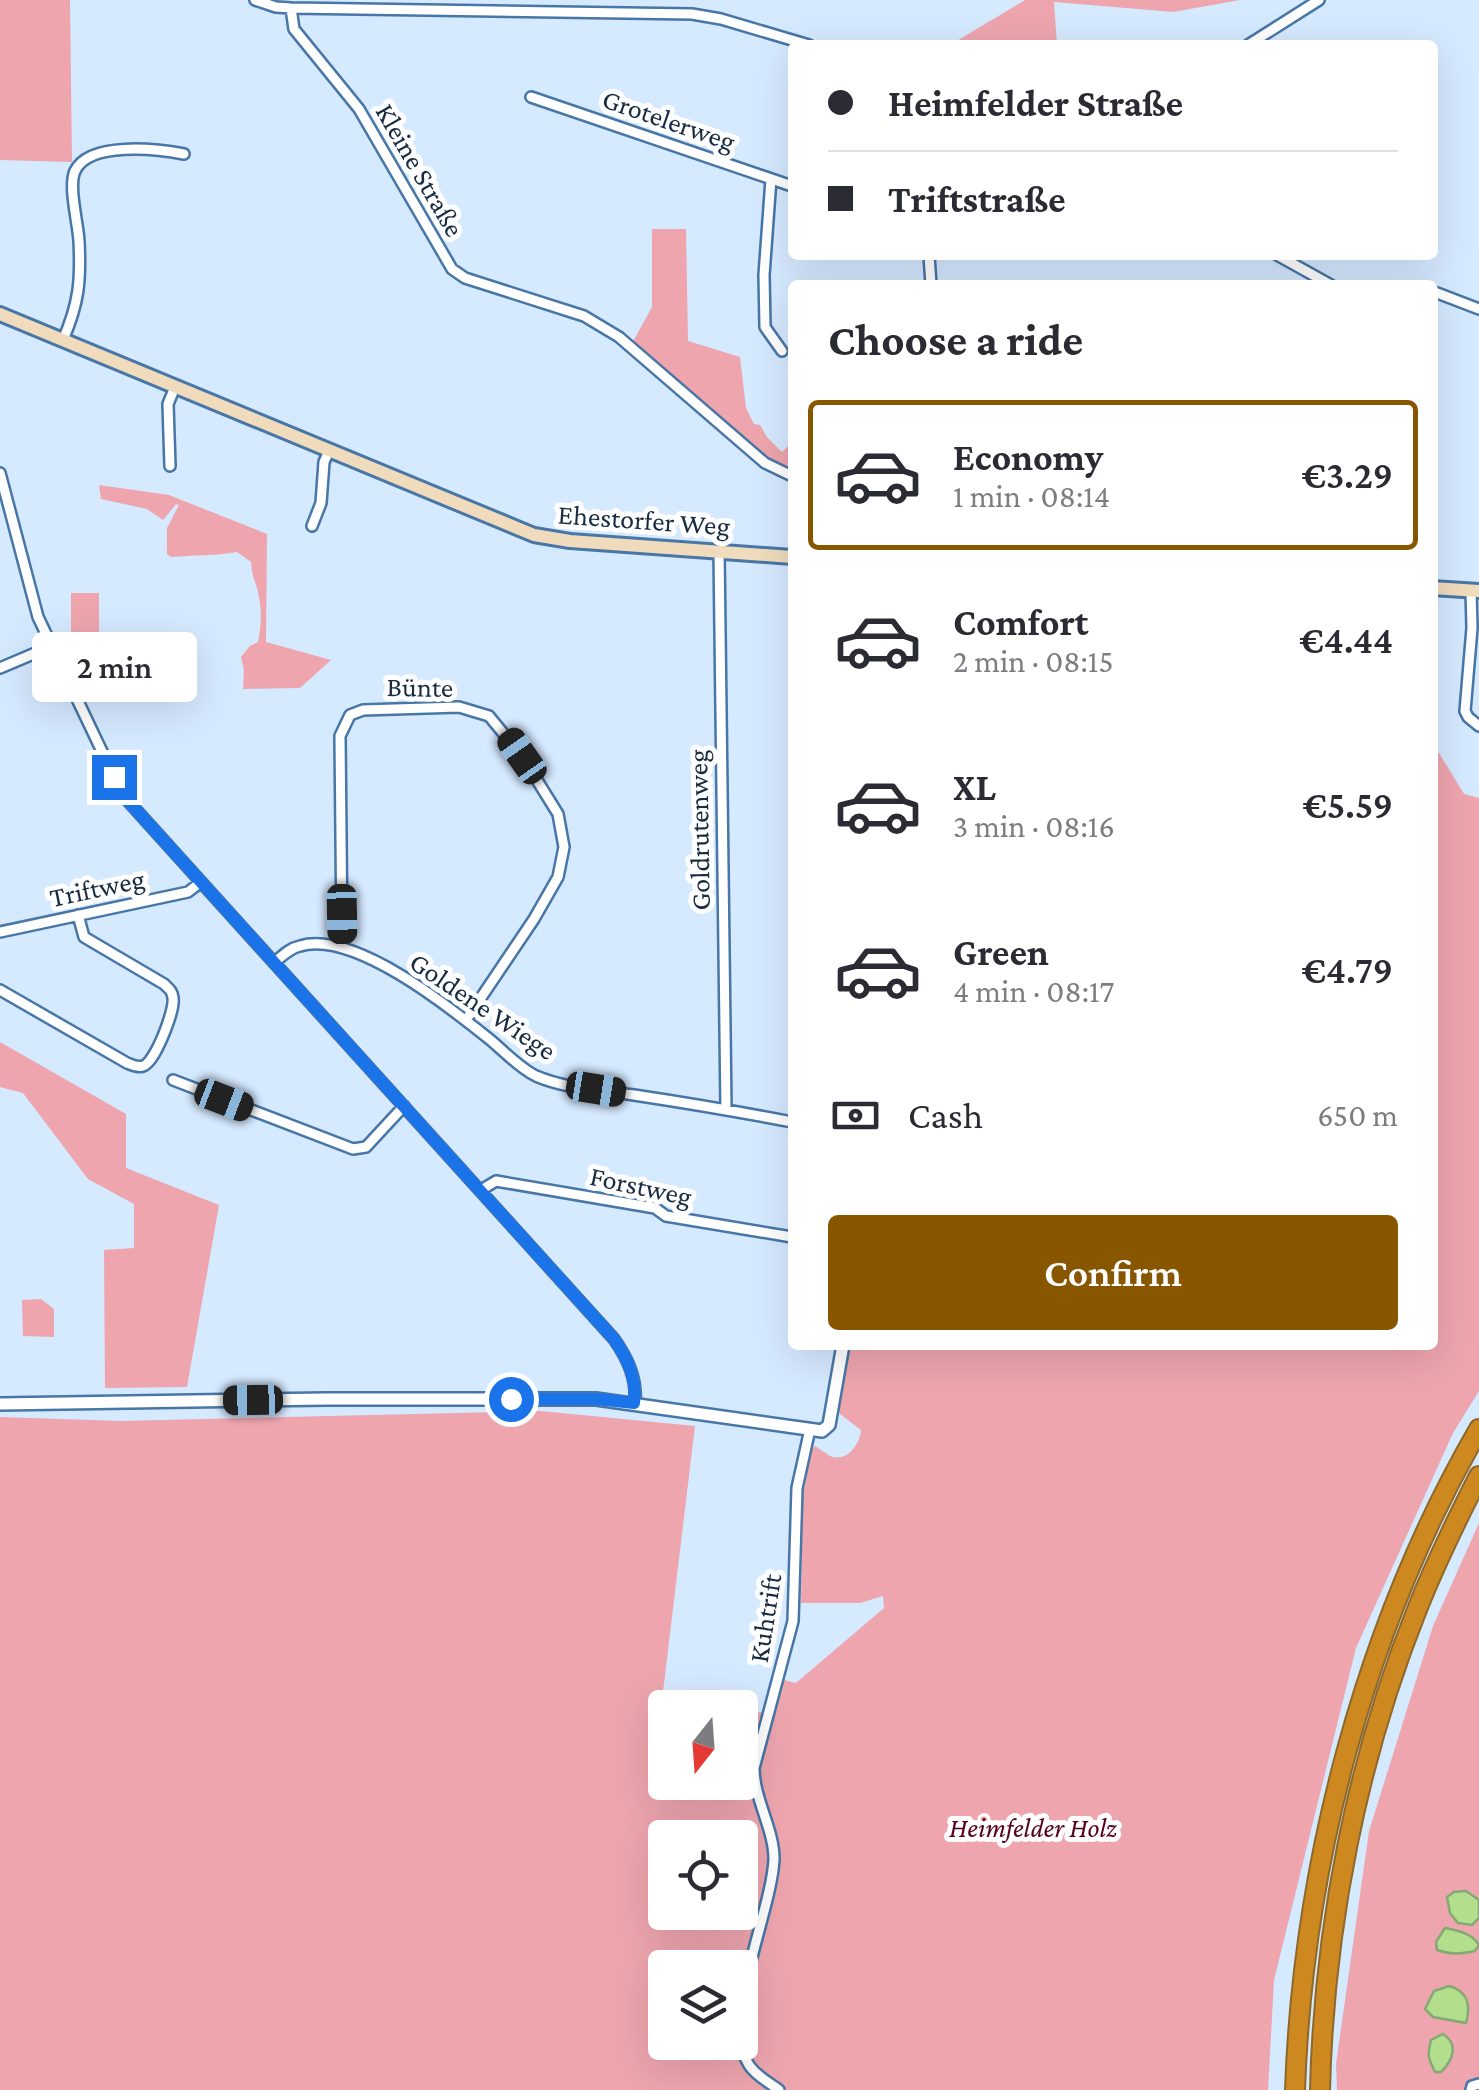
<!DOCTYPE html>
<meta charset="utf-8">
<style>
body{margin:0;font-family:"Crimson Pro",serif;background:#f7f7f7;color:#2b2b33;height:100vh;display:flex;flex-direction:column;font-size:38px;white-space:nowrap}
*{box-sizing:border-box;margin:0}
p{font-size:32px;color:#7c7c81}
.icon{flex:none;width:55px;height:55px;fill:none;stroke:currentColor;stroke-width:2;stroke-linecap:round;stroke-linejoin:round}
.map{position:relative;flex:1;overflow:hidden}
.sheet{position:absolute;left:788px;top:280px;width:650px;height:1070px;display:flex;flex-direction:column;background:#fff;border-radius:10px;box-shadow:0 10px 40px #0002}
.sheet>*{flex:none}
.top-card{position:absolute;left:788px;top:40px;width:650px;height:220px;border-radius:10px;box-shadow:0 10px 40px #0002;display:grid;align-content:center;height:220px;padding:0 40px;background:#fff}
.needle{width:65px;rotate:197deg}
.controls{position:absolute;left:648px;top:1690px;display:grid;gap:20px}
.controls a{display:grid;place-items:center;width:110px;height:110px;border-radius:10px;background:#fff;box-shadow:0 10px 40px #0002;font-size:50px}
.end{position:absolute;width:45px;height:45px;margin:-22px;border:12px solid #1a73e8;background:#fff;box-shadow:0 0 0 5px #fff}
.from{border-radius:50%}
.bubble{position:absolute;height:70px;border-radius:10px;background:#fff;box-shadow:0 10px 40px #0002;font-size:32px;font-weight:600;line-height:70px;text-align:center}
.car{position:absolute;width:30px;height:60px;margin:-30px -15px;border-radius:12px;box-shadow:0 0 8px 2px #0007;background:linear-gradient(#222 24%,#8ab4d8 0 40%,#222 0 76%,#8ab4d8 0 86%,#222 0)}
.top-card b{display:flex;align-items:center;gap:35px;height:95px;font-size:38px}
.top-card b+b{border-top:2px solid #e1e1e2}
.top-card i{width:25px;height:25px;background:#2b2b33}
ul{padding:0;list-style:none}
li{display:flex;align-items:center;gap:30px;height:150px;margin:0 20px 15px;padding:0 20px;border:5px solid transparent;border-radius:10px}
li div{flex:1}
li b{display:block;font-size:38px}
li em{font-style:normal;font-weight:600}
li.active{border-color:#895600}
li>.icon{width:90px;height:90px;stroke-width:1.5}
h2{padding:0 40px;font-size:45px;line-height:120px}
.pay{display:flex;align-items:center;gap:25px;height:110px;padding:0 40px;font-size:38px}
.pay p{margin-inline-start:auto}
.primary-button{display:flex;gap:20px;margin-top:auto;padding:20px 40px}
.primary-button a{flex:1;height:115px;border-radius:10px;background:#895600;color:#fff;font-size:40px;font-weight:600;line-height:115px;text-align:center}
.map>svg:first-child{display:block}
.green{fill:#eea5ae;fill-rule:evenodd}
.water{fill:#b3de8b;stroke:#84a975;stroke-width:2.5}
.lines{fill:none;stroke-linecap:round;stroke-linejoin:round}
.minor-casing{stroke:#4776a7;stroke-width:14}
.tertiary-casing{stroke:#4776a7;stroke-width:16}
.secondary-casing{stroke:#4776a7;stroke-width:18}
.motorway-casing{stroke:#8e682b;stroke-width:22}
.minor{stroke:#fff;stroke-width:9}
.tertiary{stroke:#fff;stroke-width:11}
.secondary{stroke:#f0dbbc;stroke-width:12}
.motorway{stroke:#cd881f;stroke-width:18}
.route{stroke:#1a73e8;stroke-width:12}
.labels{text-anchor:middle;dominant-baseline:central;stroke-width:10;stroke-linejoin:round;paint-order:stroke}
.street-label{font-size:28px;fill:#182c41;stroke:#fff}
.park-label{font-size:28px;font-style:italic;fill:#57001d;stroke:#fff}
</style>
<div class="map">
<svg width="1479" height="2090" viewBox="0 0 1479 2090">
<rect width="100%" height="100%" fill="#d5e9ff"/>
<!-- green -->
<path class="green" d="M0 0H70L72 162 0 160Z
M1025 0H1240L1173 12 1054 2 1057 45H950Z
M652 229H686L688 341 740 357 746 408 754 424 760 425 767 437 782 452 792 442V476L779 472 630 347 652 307Z
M99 485 169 495 267 534 266 642 331 660 300 688 243 689 244 670 241 657 250 646 258 642C261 628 262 611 259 597 257 583 252 579 251 562L237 552C215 556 193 555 171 557L167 554V528L179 505 176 504 163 520 147 509 101 499Z
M71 593H99V650H71Z
M1433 750 1439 753 1464 794 1479 798V1391L1453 1433 1356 1648 1274 1980 1268 2090H0V1417L120 1421 541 1411 695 1426 662 1700 711 1707 665 1708V1782H740V1711L773 1713 784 1680 796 1683 884 1608 883 1596 860 1603H801L803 1495 811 1450 815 1446C820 1449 825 1453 830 1456 847 1463 860 1444 861 1430L840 1414 837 1405 849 1345H1432ZM665 1838H740V1912H665ZM665 1968H740V2042H665Z
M0 1042 126 1114V1168L219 1205 187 1387 105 1388 104 1250 134 1248V1204L88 1179 23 1093 0 1087Z
M41 1299 54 1309V1337L23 1336 22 1300Z
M1479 1523V1900L1478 1898 1472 1925 1479 1918V1944L1476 1939 1475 1951 1479 1945V2090H1337L1336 2064 1369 1831 1433 1626Z"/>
<!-- water -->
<path class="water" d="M1466 1891 1479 1900V1918L1472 1925 1458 1923 1450 1913 1447 1897 1454 1892Z
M1445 1928C1458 1931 1472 1933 1479 1945L1475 1951C1461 1954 1451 1955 1437 1950L1436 1942Z
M1449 1986C1468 1991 1471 2005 1466 2023L1433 2017 1425 2009 1434 1991Z
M1443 2034C1459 2044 1453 2060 1441 2072H1435C1428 2057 1427 2057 1431 2040Z"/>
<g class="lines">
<!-- minor casing -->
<g class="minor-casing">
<path id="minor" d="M255 0 276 7 291 8 692 14 721 19 809 45
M291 8 294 29 359 109 452 269 465 278 584 316 619 337 765 463 792 476
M1248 45 1319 0
M531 97 792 186
M771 179 764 275 765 327 782 351
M929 255 931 285
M1277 255 1331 285
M1432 291 1479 309
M63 340C79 303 81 281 79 241 78 223 68 186 75 171 89 141 157 149 184 154
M170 466 168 404 175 387
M0 473 38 617 117 783 128 801 614 1339C628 1359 637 1379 635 1403
M312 526 321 503 324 462 329 451
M719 551 726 1109
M1471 591 1472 628 1465 711 1468 717 1479 726
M0 668 52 646
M0 932 188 892 201 882
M339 947 342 937 340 736 350 715 363 710 459 707 489 716 522 756 558 814 564 847 558 877 534 919 466 1020
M275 962C282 956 290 948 300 946 353 930 448 1006 488 1038 503 1050 519 1068 536 1076 566 1089 602 1090 634 1095 687 1103 740 1112 792 1122
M0 990 127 1063C132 1065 137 1068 143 1066 155 1063 175 1010 173 998 172 990 169 989 164 984L84 937 78 915
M173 1080 353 1149 366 1147 404 1106
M481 1190 496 1181 655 1208 666 1216 792 1237
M779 2090C770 2083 756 2076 749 2065 720 2022 772 1911 774 1859 774 1829 754 1799 754 1768L793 1621 797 1488 810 1429
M1471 2090 1472 2086 1479 2084"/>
</g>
<!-- tertiary casing -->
<g class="tertiary-casing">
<path id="tertiary" d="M0 1404 326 1399H596L822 1431 829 1425 843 1345"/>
</g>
<!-- secondary casing -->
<g class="secondary-casing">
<path id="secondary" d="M0 314 534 535 570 541 792 557
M1432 588 1479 591"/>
</g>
<!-- motorway casing -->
<g class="motorway-casing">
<path id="motorway" d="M1295 2090C1303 1864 1365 1626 1479 1429
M1320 2090C1324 1926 1357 1759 1418 1607 1436 1562 1457 1519 1479 1476"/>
</g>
<!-- minor -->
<use href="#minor" class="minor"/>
<!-- tertiary -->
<use href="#tertiary" class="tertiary"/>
<!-- secondary -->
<use href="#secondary" class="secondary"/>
<!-- motorway -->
<use href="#motorway" class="motorway"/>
</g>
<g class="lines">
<!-- route -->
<path class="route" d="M114 777 128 801 614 1339C628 1359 637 1379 634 1403L596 1399H511"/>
</g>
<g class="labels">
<!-- street labels -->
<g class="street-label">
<text transform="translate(669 120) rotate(19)">Grotelerweg</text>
<text transform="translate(420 170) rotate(60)">Kleine Straße</text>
<text transform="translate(644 520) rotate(4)">Ehestorfer Weg</text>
<text transform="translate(420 687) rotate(1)">Bünte</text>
<text transform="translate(699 830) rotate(-91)">Goldrutenweg</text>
<text transform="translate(97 888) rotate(-12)">Triftweg</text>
<text transform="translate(483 1006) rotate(34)">Goldene Wiege</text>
<text transform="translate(641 1186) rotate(12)">Forstweg</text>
<text transform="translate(765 1618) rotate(-81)">Kuhtrift</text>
</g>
<!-- park labels -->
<g class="park-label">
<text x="1033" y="1827">Heimfelder Holz</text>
</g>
</g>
</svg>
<div class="controls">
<a><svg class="needle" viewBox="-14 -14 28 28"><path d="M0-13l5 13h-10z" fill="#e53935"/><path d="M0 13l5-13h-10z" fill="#7c7c81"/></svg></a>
<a><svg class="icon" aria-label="locate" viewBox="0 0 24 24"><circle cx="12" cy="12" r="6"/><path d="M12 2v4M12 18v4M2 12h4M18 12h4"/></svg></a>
<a><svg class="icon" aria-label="layers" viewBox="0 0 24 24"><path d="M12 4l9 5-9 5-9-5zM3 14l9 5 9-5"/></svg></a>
</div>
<i class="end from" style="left:511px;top:1399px"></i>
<i class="end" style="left:114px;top:777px"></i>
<div class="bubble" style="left:32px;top:632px;width:165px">2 min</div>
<i class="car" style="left:522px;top:756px;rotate:325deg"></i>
<i class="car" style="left:342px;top:914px;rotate:179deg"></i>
<i class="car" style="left:596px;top:1089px;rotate:99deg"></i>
<i class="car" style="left:224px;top:1100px;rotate:111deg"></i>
<i class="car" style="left:253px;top:1400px;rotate:269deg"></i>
<div class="top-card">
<b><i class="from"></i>Heimfelder Straße</b>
<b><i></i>Triftstraße</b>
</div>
<section class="sheet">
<h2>Choose a ride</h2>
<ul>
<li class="active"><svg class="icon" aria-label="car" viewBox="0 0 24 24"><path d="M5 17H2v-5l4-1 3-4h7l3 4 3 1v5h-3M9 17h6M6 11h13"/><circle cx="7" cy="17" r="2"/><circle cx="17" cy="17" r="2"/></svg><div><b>Economy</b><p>1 min · 08:14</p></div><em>€3.29</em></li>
<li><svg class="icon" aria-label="car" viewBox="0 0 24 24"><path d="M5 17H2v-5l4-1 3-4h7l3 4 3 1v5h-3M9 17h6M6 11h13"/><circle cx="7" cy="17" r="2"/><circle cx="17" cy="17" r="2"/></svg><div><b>Comfort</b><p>2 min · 08:15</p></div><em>€4.44</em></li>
<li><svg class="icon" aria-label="car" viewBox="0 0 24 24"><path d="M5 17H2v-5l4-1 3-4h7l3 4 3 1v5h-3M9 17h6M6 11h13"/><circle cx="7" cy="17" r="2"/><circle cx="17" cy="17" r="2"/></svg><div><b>XL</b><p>3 min · 08:16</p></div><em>€5.59</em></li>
<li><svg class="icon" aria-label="car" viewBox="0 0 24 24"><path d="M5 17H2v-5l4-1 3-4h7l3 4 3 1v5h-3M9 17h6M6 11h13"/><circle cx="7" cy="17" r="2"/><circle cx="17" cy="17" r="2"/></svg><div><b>Green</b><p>4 min · 08:17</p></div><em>€4.79</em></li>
</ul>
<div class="pay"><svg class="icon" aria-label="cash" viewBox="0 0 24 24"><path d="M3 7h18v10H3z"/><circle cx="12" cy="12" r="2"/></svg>Cash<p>650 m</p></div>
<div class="primary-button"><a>Confirm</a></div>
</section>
</div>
